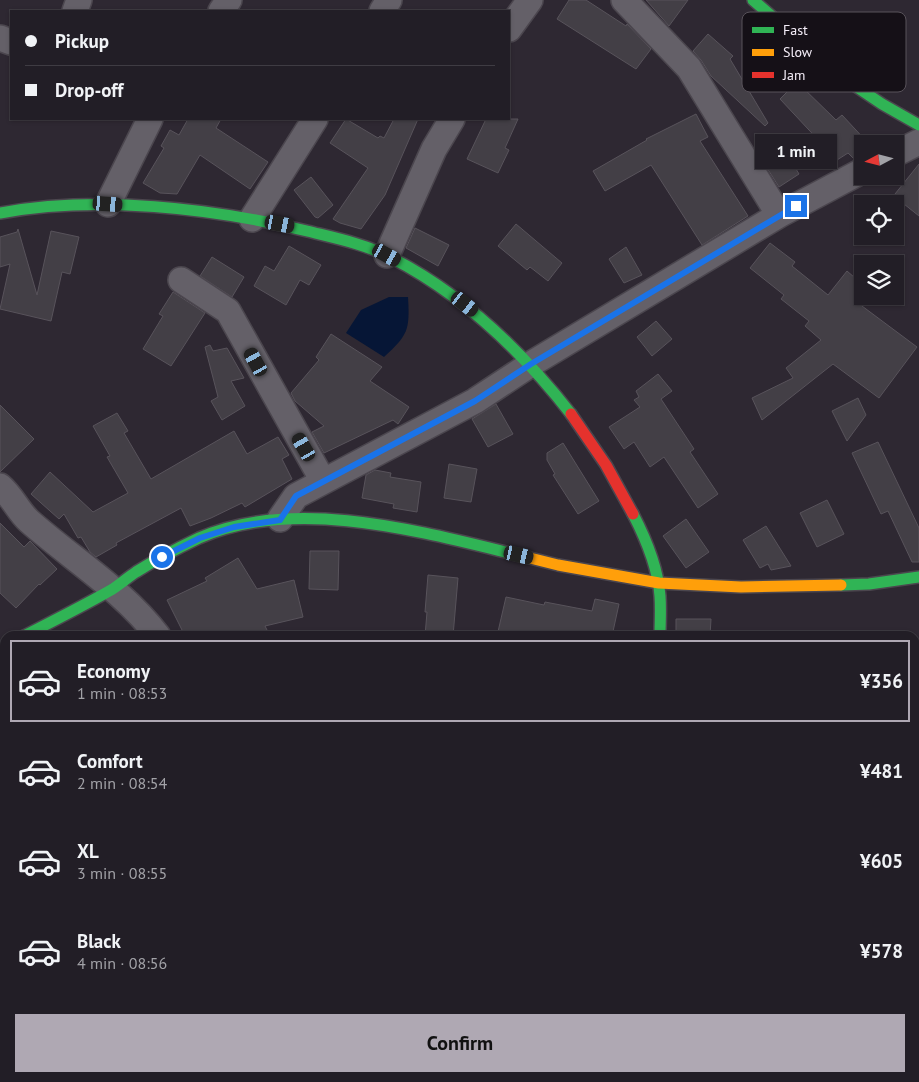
<!DOCTYPE html>
<meta charset="utf-8">
<style>
body{margin:0;font-family:"PT Sans",sans-serif;background:#2e2b32;color:#f1f3f6;height:100vh;display:flex;flex-direction:column;font-size:19px;white-space:nowrap}
*{box-sizing:border-box;margin:0}
p{font-size:16px;color:#a2a2a7}
.icon{flex:none;width:28px;height:28px;fill:none;stroke:currentColor;stroke-width:2;stroke-linecap:round;stroke-linejoin:round}
.map{position:relative;flex:1;overflow:hidden}
.side{position:absolute;left:0px;top:631px;width:920px;height:451px;display:flex;flex-direction:column;background:#221e26;border-radius:15px 15px 0 0;box-shadow:0 1px 4px #0004,0 0 0 1px #3f3c43}
.side>*{flex:none}
.banner{position:absolute;left:10px;top:10px;width:500px;height:110px;border-radius:0px;box-shadow:0 1px 4px #0004,0 0 0 1px #3f3c43;display:grid;align-content:center;height:110px;padding:0 15px;background:#221e26}
.needle{width:32px;rotate:263deg}
.tools{position:absolute;left:854px;top:135px;display:grid;gap:10px}
.tools a{display:grid;place-items:center;width:50px;height:50px;border-radius:0px;background:#221e26;box-shadow:0 1px 4px #0004,0 0 0 1px #3f3c43;font-size:25px}
.end{position:absolute;width:22px;height:22px;margin:-11px;border:6px solid #1a73e8;background:#fff;box-shadow:0 0 0 2px #fff}
.from{border-radius:50%}
.bubble{position:absolute;height:35px;border-radius:0px;background:#221e26;box-shadow:0 1px 4px #0004,0 0 0 1px #3f3c43;font-size:16px;font-weight:700;line-height:35px;text-align:center}
.car{position:absolute;width:15px;height:30px;margin:-15px -8px;border-radius:6px;box-shadow:0 0 4px 1px #0007;background:linear-gradient(#222 24%,#8ab4d8 0 40%,#222 0 76%,#8ab4d8 0 86%,#222 0)}
.banner b{display:flex;align-items:center;gap:18px;height:48px;font-size:19px}
.banner b+b{border-top:1px solid #3f3c43}
.banner i{width:12px;height:12px;background:#f1f3f6}
ul{padding:9px 0 0;list-style:none}
li{display:flex;align-items:center;gap:15px;height:82px;margin:0 10px 8px;padding:0 5px;border:2px solid transparent;border-radius:0px}
li div{flex:1}
li b{display:block;font-size:19px}
li em{font-style:normal;font-weight:700}
li.current{border-color:#afa8b3}
li>.icon{width:45px;height:45px;stroke-width:1.5}
.button{display:flex;gap:10px;margin-top:auto;padding:10px 15px}
.button a{flex:1;height:58px;border-radius:0px;background:#afa8b3;color:#111;font-size:20px;font-weight:700;line-height:58px;text-align:center}
.map>svg:first-child{display:block}
.forest{fill:url(#forest-firs)}
.water{fill:#061636}
.building{fill:#433f46;stroke:#58535b}
.lines{fill:none;stroke-linecap:round;stroke-linejoin:round}
.street-casing{stroke:#4b464e;stroke-width:28}
.fast-casing{stroke:#4b464e;stroke-width:14}
.slow-casing{stroke:#4b464e;stroke-width:14}
.jam-casing{stroke:#4b464e;stroke-width:14}
.street{stroke:#646068;stroke-width:25}
.fast{stroke:#30b455;stroke-width:11}
.slow{stroke:#ff9f0a;stroke-width:11}
.jam{stroke:#e5322d;stroke-width:11}
.route{stroke:#1a73e8;stroke-width:6}
.key{fill:#151017;stroke:#58525a;stroke-width:1}
.key-label{font-size:14px;fill:#f4edf8}
</style>
<div class="map">
<svg width="919" height="1082" viewBox="0 0 919 1082">
<defs>
<pattern id="forest-firs" width="22" height="20" patternUnits="userSpaceOnUse" patternTransform="scale(1.25)"><rect width="22" height="20" fill="#183e25"/><path d="M5 1l3.5 6h-7zM16 11l3.5 6h-7z" fill="#3a5a45"/></pattern>
</defs>
<rect width="100%" height="100%" fill="#2e2832"/>
<!-- forest -->
<path class="forest" d="M919 717V1082H686L683 1078H915V718Z"/>
<!-- water -->
<path class="water" d="M389 297H408C410 330 408 335 384 357L346 333 361 310Z"/>
<!-- building -->
<path class="building" d="M569 0H586L626 26 627 24 651 49 636 69 557 19Z
M646 0H688L669 26Z
M708 34 733 56 730 59 768 123 765 126 711 76 701 60 693 51Z
M797 82 836 120 842 115 868 143 862 144V149L853 158 848 153 837 160 780 99Z
M696 114 708 137 700 141 748 216 702 245 651 165 605 191 593 171 647 140 646 139Z
M188 119H221L216 128 268 162 250 189 200 155 177 194 160 193 143 183 164 148 161 146 170 130 179 135Z
M346 119 378 138 380 136 384 138 394 119H418L385 195 361 229 340 223 333 219 368 168 330 143Z
M486 119H518L505 148 509 150 498 173 467 159Z
M783 147 799 174 779 187 762 160Z
M919 164V216L904 204H887Z
M311 177 333 205 318 218 315 217 294 190Z
M516 224 562 263 548 281 530 267 527 270 498 246Z
M415 228 449 245 438 266 406 248Z
M18 229 37 295 51 231 79 237 70 274 62 272 51 321 0 309 10 264 0 267V237L17 232Z
M770 243 795 262 792 266 828 295 847 271 862 284V306L917 347 879 398 833 364 762 420 752 398 793 378 786 368 821 340 805 326 809 321 781 299 784 295 750 268Z
M289 246 321 265 309 285 300 280 286 305 254 286 265 266 274 271Z
M626 247 642 275 624 283 609 259Z
M212 257 244 277 232 297 200 276Z
M173 292 205 313 171 366 143 349 163 316 159 314Z
M656 321 672 339 652 356 637 337Z
M331 334 382 367 370 381 409 407 398 424 393 420 324 453 312 432 324 426 295 401 291 393 319 360 316 357Z
M210 345 213 351 227 348 244 378 231 381 245 406 222 420 211 401 218 397 205 347Z
M658 374 672 391 661 399 694 449 690 452 718 494 698 508 664 457 650 467 634 442 624 449 609 427 640 407 634 400 639 397 636 391Z
M858 398 866 415 847 441 832 411Z
M496 404 513 434 488 447 472 419Z
M0 405 34 439 0 472Z
M117 413 128 431 124 433 151 479 234 431 247 454 278 437 289 455 282 459 292 479 245 507 242 503 211 518 190 526 181 508 116 543 117 545 96 557 90 552 81 537 78 538 64 514 59 519 31 494 50 472 93 512 128 493 107 457 110 456 93 426Z
M878 442 919 528V562H912L888 511 881 514 852 453Z
M563 443 599 501 578 514 553 475 555 474 547 460V453Z
M449 464 477 469 471 502 444 498Z
M375 470 391 473 390 477 421 482 417 512 393 508 394 504 362 498 366 475Z
M827 500 844 534 817 547 800 513Z
M686 519 709 552 686 568 663 536Z
M0 523 24 547 30 541 57 569 40 585 39 584 16 608 0 593Z
M766 526 791 566 771 570 768 564 760 568 743 540Z
M310 551H339L338 590 309 589Z
M238 558 257 589 294 580 303 617 265 626 270 636H185L167 600 207 581 205 578Z
M428 575 458 578 453 636H425L427 612H425Z
M506 597 544 605 545 602 592 611 595 599 619 604 612 636H497Z
M676 619H711L710 636H676Z"/>
<g class="lines">
<!-- street casing -->
<g class="street-casing">
<path id="street" d="M624 0 689 68 779 215
M75 11 79 0
M221 11 229 0
M382 11 389 0
M509 29 530 0
M0 38 11 42
M895 154 919 142
M108 204 150 119
M252 219 315 119
M387 255 434 149 452 119
M181 280 228 311 323 481
M0 486C12 496 18 511 29 521 72 559 123 590 158 636
M280 519 296 496 475 401 531 364 779 215 862 171
M0 849 5 853
M0 1006 5 1000
M202 1078 206 1082
M326 1078 327 1082
M458 1078 462 1082"/>
</g>
<!-- fast casing -->
<g class="fast-casing">
<path id="fast" d="M753 0 842 77 882 104 919 125
M0 213C97 195 212 208 307 231 335 238 365 244 390 257 463 294 521 350 571 414
M633 514C646 539 658 568 660 596 661 610 660 623 660 636
M841 585 869 584 919 577
M24 636C53 621 83 606 111 590 119 585 127 578 136 572 155 560 178 548 199 538 297 495 426 533 526 557
M0 653 5 650"/>
</g>
<!-- slow casing -->
<g class="slow-casing">
<path id="slow" d="M526 557 558 565 659 583 741 587 841 585"/>
</g>
<!-- jam casing -->
<g class="jam-casing">
<path id="jam" d="M571 414 606 465 633 514"/>
</g>
<!-- street -->
<use href="#street" class="street"/>
<!-- fast -->
<use href="#fast" class="fast"/>
<!-- slow -->
<use href="#slow" class="slow"/>
<!-- jam -->
<use href="#jam" class="jam"/>
</g>
<g class="lines">
<!-- route -->
<path class="route" d="M162 557 200 538 234 527 280 520 296 496 475 401 531 364 796 206"/>
</g>
<!-- legend -->
<rect x="742" y="12" width="164" height="80" rx="8" class="key"/>
<rect x="752" y="27" width="22" height="6" fill="#30b455"/>
<rect x="752" y="49" width="22" height="7" fill="#ff9f0a"/>
<rect x="752" y="72" width="22" height="6" fill="#e5322d"/>
<g class="key-label">
<text x="783" y="35">Fast</text>
<text x="783" y="57">Slow</text>
<text x="783" y="80">Jam</text>
</g>
</svg>
<div class="tools">
<a><svg class="needle" viewBox="-14 -14 28 28"><path d="M0-13l5 13h-10z" fill="#e53935"/><path d="M0 13l5-13h-10z" fill="#a2a2a7"/></svg></a>
<a><svg class="icon" aria-label="locate" viewBox="0 0 24 24"><circle cx="12" cy="12" r="6"/><path d="M12 2v4M12 18v4M2 12h4M18 12h4"/></svg></a>
<a><svg class="icon" aria-label="layers" viewBox="0 0 24 24"><path d="M12 4l9 5-9 5-9-5zM3 14l9 5 9-5"/></svg></a>
</div>
<i class="end from" style="left:162px;top:557px"></i>
<i class="end" style="left:796px;top:206px"></i>
<div class="bubble" style="left:755px;top:134px;width:82px">1 min</div>
<i class="car" style="left:108px;top:204px;rotate:94deg"></i>
<i class="car" style="left:280px;top:224px;rotate:101deg"></i>
<i class="car" style="left:387px;top:255px;rotate:119deg"></i>
<i class="car" style="left:465px;top:304px;rotate:128deg"></i>
<i class="car" style="left:256px;top:362px;rotate:331deg"></i>
<i class="car" style="left:304px;top:447px;rotate:330deg"></i>
<i class="car" style="left:519px;top:555px;rotate:103deg"></i>
<div class="banner">
<b><i class="from"></i>Pickup</b>
<b><i></i>Drop-off</b>
</div>
<section class="side">
<ul>
<li class="current"><svg class="icon" aria-label="car" viewBox="0 0 24 24"><path d="M5 17H2v-5l4-1 3-4h7l3 4 3 1v5h-3M9 17h6M6 11h13"/><circle cx="7" cy="17" r="2"/><circle cx="17" cy="17" r="2"/></svg><div><b>Economy</b><p>1 min · 08:53</p></div><em>¥356</em></li>
<li><svg class="icon" aria-label="car" viewBox="0 0 24 24"><path d="M5 17H2v-5l4-1 3-4h7l3 4 3 1v5h-3M9 17h6M6 11h13"/><circle cx="7" cy="17" r="2"/><circle cx="17" cy="17" r="2"/></svg><div><b>Comfort</b><p>2 min · 08:54</p></div><em>¥481</em></li>
<li><svg class="icon" aria-label="car" viewBox="0 0 24 24"><path d="M5 17H2v-5l4-1 3-4h7l3 4 3 1v5h-3M9 17h6M6 11h13"/><circle cx="7" cy="17" r="2"/><circle cx="17" cy="17" r="2"/></svg><div><b>XL</b><p>3 min · 08:55</p></div><em>¥605</em></li>
<li><svg class="icon" aria-label="car" viewBox="0 0 24 24"><path d="M5 17H2v-5l4-1 3-4h7l3 4 3 1v5h-3M9 17h6M6 11h13"/><circle cx="7" cy="17" r="2"/><circle cx="17" cy="17" r="2"/></svg><div><b>Black</b><p>4 min · 08:56</p></div><em>¥578</em></li>
</ul>
<div class="button"><a>Confirm</a></div>
</section>
</div>
